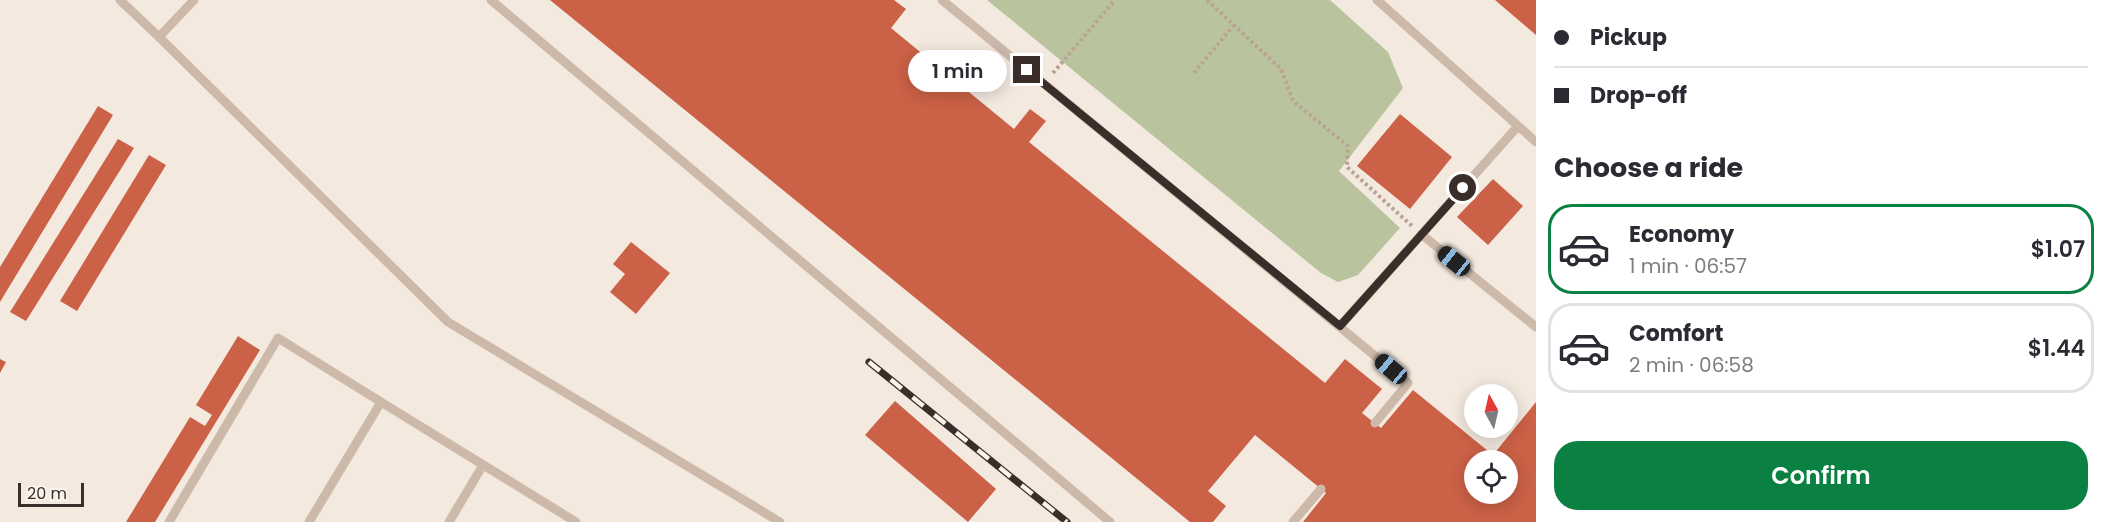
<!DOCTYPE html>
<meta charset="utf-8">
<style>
body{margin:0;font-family:Poppins,sans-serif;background:#f2f2f3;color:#2b2b33;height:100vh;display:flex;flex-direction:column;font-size:22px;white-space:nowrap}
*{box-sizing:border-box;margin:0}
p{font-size:20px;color:#7c7c81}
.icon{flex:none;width:33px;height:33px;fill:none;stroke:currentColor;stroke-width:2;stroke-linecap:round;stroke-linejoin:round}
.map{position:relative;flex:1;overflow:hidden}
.sheet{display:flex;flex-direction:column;background:#fff;width:570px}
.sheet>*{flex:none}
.hud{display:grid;align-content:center;height:132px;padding:0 18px;background:#fff}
.needle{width:39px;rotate:352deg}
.fabs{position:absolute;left:1464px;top:384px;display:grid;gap:12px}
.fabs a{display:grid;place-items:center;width:54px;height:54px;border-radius:50%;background:#fff;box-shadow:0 3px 15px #0003;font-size:30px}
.scale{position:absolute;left:18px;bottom:15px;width:66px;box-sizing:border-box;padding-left:6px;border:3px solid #3b2e2a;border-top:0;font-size:16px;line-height:21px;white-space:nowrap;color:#3b2e2a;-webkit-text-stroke:4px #fbf4ec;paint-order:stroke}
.end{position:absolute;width:27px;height:27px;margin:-14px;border:8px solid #3b2e2a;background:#fff;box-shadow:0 0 0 3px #fff}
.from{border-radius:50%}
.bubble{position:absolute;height:42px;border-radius:21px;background:#fff;box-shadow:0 3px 15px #0003;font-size:20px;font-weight:600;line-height:42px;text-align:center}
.car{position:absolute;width:18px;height:36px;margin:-18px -9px;border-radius:8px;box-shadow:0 0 4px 2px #0007;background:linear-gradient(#222 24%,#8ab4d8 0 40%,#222 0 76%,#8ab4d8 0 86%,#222 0)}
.hud b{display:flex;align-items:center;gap:21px;height:57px;font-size:22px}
.hud b+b{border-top:2px solid #e1e1e2}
.hud i{width:15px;height:15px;background:#2b2b33}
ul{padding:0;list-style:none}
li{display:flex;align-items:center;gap:18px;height:90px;margin:0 12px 9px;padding:0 6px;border:3px solid #e1e1e2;border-radius:24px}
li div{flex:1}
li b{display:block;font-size:22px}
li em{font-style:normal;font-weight:600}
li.active{border-color:#0b8043}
li>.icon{width:54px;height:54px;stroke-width:1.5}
h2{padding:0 18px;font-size:27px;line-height:72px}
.primary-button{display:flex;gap:12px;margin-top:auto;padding:12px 18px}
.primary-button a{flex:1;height:69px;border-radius:24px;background:#0b8043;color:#fff;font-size:24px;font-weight:600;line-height:69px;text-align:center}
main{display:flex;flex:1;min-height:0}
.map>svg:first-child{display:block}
.green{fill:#b9c49e}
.building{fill:#cb6147;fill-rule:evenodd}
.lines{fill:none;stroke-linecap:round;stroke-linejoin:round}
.path{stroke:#b9a394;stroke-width:4;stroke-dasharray:3 3;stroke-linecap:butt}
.lane{stroke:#cdb9aa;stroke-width:9}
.rail-casing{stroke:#3b2e2a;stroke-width:7}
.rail{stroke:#fbf4ec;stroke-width:4.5;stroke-dasharray:14;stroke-linecap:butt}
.route{stroke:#3b2e2a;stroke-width:8}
</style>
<main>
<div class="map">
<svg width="1536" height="522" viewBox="0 0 1536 522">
<rect width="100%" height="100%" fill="#f4e9df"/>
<!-- green -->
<path class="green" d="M987 0H1330L1388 52 1403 88 1339 171 1400 228 1358 275 1338 282 1321 273Z"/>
<!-- building -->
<path class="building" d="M550 0H894L906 9 891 28 1014 129 1030 109 1046 121 1029 142 1325 383 1345 359 1382 389 1362 413 1381 428 1413 390 1493 455 1536 402V522H1303L1326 493 1255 435 1208 491 1226 506 1213 522H1190ZM1474 460H1508V494H1474Z
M1495 0H1536V35Z
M98 106 113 115 0 302V267Z
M1400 114 1452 157 1410 209 1357 166Z
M118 139 134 148 26 321 10 312Z
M149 155 166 165 77 311 60 301Z
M1493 179 1523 206 1488 245 1457 217Z
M631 242 670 273 636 314 610 292 625 274 613 264Z
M238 336 260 350 155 522H126L190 417 205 426 212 415 196 405Z
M0 359 6 362 0 373Z
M895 401 996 489 968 522 865 435Z"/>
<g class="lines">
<!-- path -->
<path class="path" d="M1207 0 1281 69 1293 101 1348 146 1347 167 1412 226
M1053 73 1115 0
M1194 73 1234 25"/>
<!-- lane -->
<path class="lane" d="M120 0 159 37 194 0
M491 0 1110 522
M942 0 1408 383 1375 423
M1377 0 1536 142
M159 37 448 322 780 522
M1421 234 1536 327
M1340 326 1518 126
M381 402 576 522
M169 522 278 338 381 402 309 522
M449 522 483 465
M1293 522 1321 489"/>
<!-- rail casing -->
<g class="rail-casing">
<path id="rail" d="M869 362 1067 522"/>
</g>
<!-- rail -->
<use href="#rail" class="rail"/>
</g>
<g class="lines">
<!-- route -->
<path class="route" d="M1027 70 1340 326 1463 188"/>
</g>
</svg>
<div class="fabs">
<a><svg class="needle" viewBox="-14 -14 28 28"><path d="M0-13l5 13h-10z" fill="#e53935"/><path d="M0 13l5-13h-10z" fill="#7c7c81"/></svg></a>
<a><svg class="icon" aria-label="locate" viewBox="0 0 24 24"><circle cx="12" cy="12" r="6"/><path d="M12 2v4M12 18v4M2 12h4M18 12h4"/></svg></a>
</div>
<div class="scale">20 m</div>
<i class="end from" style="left:1463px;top:188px"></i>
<i class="end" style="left:1027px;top:70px"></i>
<div class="bubble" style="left:908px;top:50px;width:99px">1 min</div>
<i class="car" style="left:1454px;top:261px;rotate:309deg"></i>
<i class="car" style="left:1391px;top:369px;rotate:310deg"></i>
</div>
<section class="sheet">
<div class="hud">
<b><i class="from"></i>Pickup</b>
<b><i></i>Drop-off</b>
</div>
<h2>Choose a ride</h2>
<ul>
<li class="active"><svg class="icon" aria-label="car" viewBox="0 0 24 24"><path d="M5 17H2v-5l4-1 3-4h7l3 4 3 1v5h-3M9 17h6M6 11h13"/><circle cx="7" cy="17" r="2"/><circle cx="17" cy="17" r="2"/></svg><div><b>Economy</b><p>1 min · 06:57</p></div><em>$1.07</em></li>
<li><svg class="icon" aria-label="car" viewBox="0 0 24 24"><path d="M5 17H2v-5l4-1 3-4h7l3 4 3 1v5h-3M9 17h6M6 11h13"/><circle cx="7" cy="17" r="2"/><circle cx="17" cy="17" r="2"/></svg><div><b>Comfort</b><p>2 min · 06:58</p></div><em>$1.44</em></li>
</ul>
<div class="primary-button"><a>Confirm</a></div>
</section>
</main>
